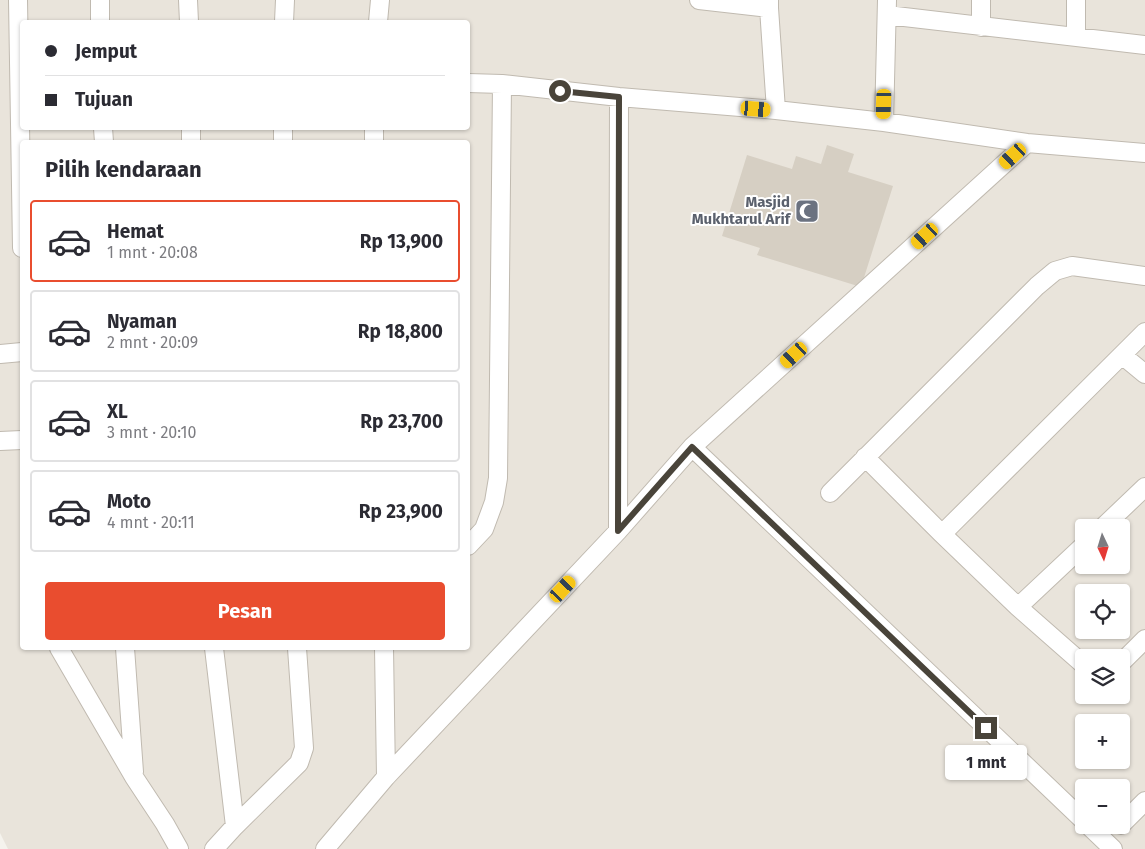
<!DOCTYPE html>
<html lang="id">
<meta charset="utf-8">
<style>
body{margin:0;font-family:"Fira Sans",sans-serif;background:#f2f2f3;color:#2b2b33;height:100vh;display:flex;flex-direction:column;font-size:19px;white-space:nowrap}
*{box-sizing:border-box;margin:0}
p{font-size:16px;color:#7c7c81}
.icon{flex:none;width:28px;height:28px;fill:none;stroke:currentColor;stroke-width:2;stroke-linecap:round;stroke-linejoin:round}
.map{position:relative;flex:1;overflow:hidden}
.drawer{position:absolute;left:20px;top:140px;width:450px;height:510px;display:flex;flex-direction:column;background:#fff;border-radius:5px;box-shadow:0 1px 4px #0004}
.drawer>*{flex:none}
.guide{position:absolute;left:20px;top:20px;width:450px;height:110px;border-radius:5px;box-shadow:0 1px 4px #0004;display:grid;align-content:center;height:110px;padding:0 25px;background:#fff}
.needle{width:32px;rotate:176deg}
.buttons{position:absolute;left:1075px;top:519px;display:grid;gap:10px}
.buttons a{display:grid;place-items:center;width:55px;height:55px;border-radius:5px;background:#fff;box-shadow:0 1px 4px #0004;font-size:25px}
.end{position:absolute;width:22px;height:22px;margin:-11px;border:6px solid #49443a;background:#fff;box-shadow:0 0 0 2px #fff}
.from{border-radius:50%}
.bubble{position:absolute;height:35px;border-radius:5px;background:#fff;box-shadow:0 1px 4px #0004;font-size:16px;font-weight:700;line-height:35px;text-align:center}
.car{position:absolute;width:15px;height:30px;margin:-15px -8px;border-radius:6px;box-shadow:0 0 4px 1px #0007;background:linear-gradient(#f5c518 24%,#345 0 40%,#f5c518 0 76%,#345 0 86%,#f5c518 0)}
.guide b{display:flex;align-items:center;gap:18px;height:48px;font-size:19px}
.guide b+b{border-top:1px solid #e1e1e2}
.guide i{width:12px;height:12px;background:#2b2b33}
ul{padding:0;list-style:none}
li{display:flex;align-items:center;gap:15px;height:82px;margin:0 10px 8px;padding:0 15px;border:2px solid #e1e1e2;border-radius:5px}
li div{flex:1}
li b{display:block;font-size:19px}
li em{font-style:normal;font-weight:700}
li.current{border-color:#e94d2f}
li>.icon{width:45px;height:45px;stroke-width:1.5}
h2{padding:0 25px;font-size:22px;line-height:60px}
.button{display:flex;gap:10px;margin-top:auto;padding:10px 25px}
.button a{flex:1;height:58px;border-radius:5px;background:#e94d2f;color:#fff;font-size:20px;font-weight:700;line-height:58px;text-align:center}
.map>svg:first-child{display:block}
.residential{fill:#e9e4db;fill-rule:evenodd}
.building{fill:#d6cfc3}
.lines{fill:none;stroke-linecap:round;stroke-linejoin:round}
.street-casing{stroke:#c0bab0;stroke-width:20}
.street{stroke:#fff;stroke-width:18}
.route{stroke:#49443a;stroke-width:6}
.labels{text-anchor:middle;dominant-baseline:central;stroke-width:4;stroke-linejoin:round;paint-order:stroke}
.worship-label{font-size:15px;font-weight:bold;fill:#5b616d;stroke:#fff;text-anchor:end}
</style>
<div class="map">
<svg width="1145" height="849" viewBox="0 0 1145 849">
<rect width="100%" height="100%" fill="#f5f3ed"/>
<!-- residential -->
<path class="residential" d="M0 0H1145V849H8L0 833ZM22 22H468V128H22ZM22 142H468V648H22ZM1084 528H1121V565H1084ZM1084 592H1121V630H1084ZM1084 658H1121V695H1084ZM1084 722H1121V760H1084ZM1084 788H1121V825H1084Z"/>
<!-- building -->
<path class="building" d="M827 145 854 154 848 172 893 186 861 287 757 255 760 248 722 236 747 155 792 169 796 156 821 164Z"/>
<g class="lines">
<!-- street casing -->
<g class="street-casing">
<path id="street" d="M18 0 22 248
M100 0V22
M188 0 189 22
M699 0 769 8
M769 0V8L776 110
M981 0V27
M1076 0V36
M887 15 1145 45
M284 22 285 0
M378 22 380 0
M468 83 502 84 619 97 776 110 884 122 1027 143 1145 153
M884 122 887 0
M103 128 104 142
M191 128V142
M283 128V142
M374 142V128
M0 354 22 352
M1122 355 1145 374
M0 441 22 440
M692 447 1084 821
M865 457 942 534 1018 607 1084 665
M830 493 1037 286 1055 271 1072 266 1145 276
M1102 528 1145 487
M618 531 619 97
M942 534 1145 332
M468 546 484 529 494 502 498 478 502 84
M1018 607 1084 545
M59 648 134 777 165 824 179 849
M125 648 134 772
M214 648 235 826
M384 648 386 777
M1121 663 1145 639
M1088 825 1113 849
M1121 825 1145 801
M214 849 235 826 299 763 304 748 297 648
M325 849 386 777 618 531 692 447 1027 143"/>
</g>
<!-- street -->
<use href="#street" class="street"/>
</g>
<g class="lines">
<!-- route -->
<path class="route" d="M560 91 619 97 618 531 692 447 986 728"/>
</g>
<!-- icons -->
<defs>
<g id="mosque-square" transform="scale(1.25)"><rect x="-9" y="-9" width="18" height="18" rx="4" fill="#6b7280" stroke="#fff"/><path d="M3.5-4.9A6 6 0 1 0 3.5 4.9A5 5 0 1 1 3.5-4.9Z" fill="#fff"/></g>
</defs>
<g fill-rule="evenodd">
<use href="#mosque-square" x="807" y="211"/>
</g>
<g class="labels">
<!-- worship labels -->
<g class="worship-label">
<text x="790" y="202">Masjid<tspan x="790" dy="17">Mukhtarul Arif</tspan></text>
</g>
</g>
</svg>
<div class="buttons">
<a><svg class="needle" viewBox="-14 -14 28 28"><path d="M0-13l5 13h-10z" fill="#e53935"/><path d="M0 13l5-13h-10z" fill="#7c7c81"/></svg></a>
<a><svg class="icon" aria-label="locate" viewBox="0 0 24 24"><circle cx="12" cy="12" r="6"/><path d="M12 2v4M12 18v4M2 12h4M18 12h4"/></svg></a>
<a><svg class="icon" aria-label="layers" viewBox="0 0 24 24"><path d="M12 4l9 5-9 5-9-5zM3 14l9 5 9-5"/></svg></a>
<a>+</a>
<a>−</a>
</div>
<i class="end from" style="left:560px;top:91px"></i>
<i class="end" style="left:986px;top:728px"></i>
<div class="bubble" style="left:945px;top:745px;width:82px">1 mnt</div>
<i class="car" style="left:884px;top:104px;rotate:182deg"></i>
<i class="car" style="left:756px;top:109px;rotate:95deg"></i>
<i class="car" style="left:1013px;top:156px;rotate:228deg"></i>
<i class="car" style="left:925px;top:236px;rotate:228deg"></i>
<i class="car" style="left:794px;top:355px;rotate:228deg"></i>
<i class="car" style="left:563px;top:589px;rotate:43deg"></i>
<div class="guide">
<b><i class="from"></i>Jemput</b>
<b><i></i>Tujuan</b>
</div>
<section class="drawer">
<h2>Pilih kendaraan</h2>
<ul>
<li class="current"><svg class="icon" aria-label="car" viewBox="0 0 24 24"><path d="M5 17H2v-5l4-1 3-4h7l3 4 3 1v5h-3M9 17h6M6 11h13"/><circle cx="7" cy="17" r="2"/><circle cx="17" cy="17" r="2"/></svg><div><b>Hemat</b><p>1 mnt · 20:08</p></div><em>Rp 13,900</em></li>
<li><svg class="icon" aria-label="car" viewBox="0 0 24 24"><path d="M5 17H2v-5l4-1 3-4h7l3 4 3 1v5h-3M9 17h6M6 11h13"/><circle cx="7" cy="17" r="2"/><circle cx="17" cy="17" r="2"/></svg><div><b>Nyaman</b><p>2 mnt · 20:09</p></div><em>Rp 18,800</em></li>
<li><svg class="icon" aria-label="car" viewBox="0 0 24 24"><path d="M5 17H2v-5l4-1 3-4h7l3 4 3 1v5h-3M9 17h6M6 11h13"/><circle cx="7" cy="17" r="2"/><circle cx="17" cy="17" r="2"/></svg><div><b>XL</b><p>3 mnt · 20:10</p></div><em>Rp 23,700</em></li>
<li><svg class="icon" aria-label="car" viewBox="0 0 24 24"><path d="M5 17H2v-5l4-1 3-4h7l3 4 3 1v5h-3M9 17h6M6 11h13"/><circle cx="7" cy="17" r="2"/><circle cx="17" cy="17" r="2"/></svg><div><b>Moto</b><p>4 mnt · 20:11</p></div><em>Rp 23,900</em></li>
</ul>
<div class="button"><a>Pesan</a></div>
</section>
</div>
